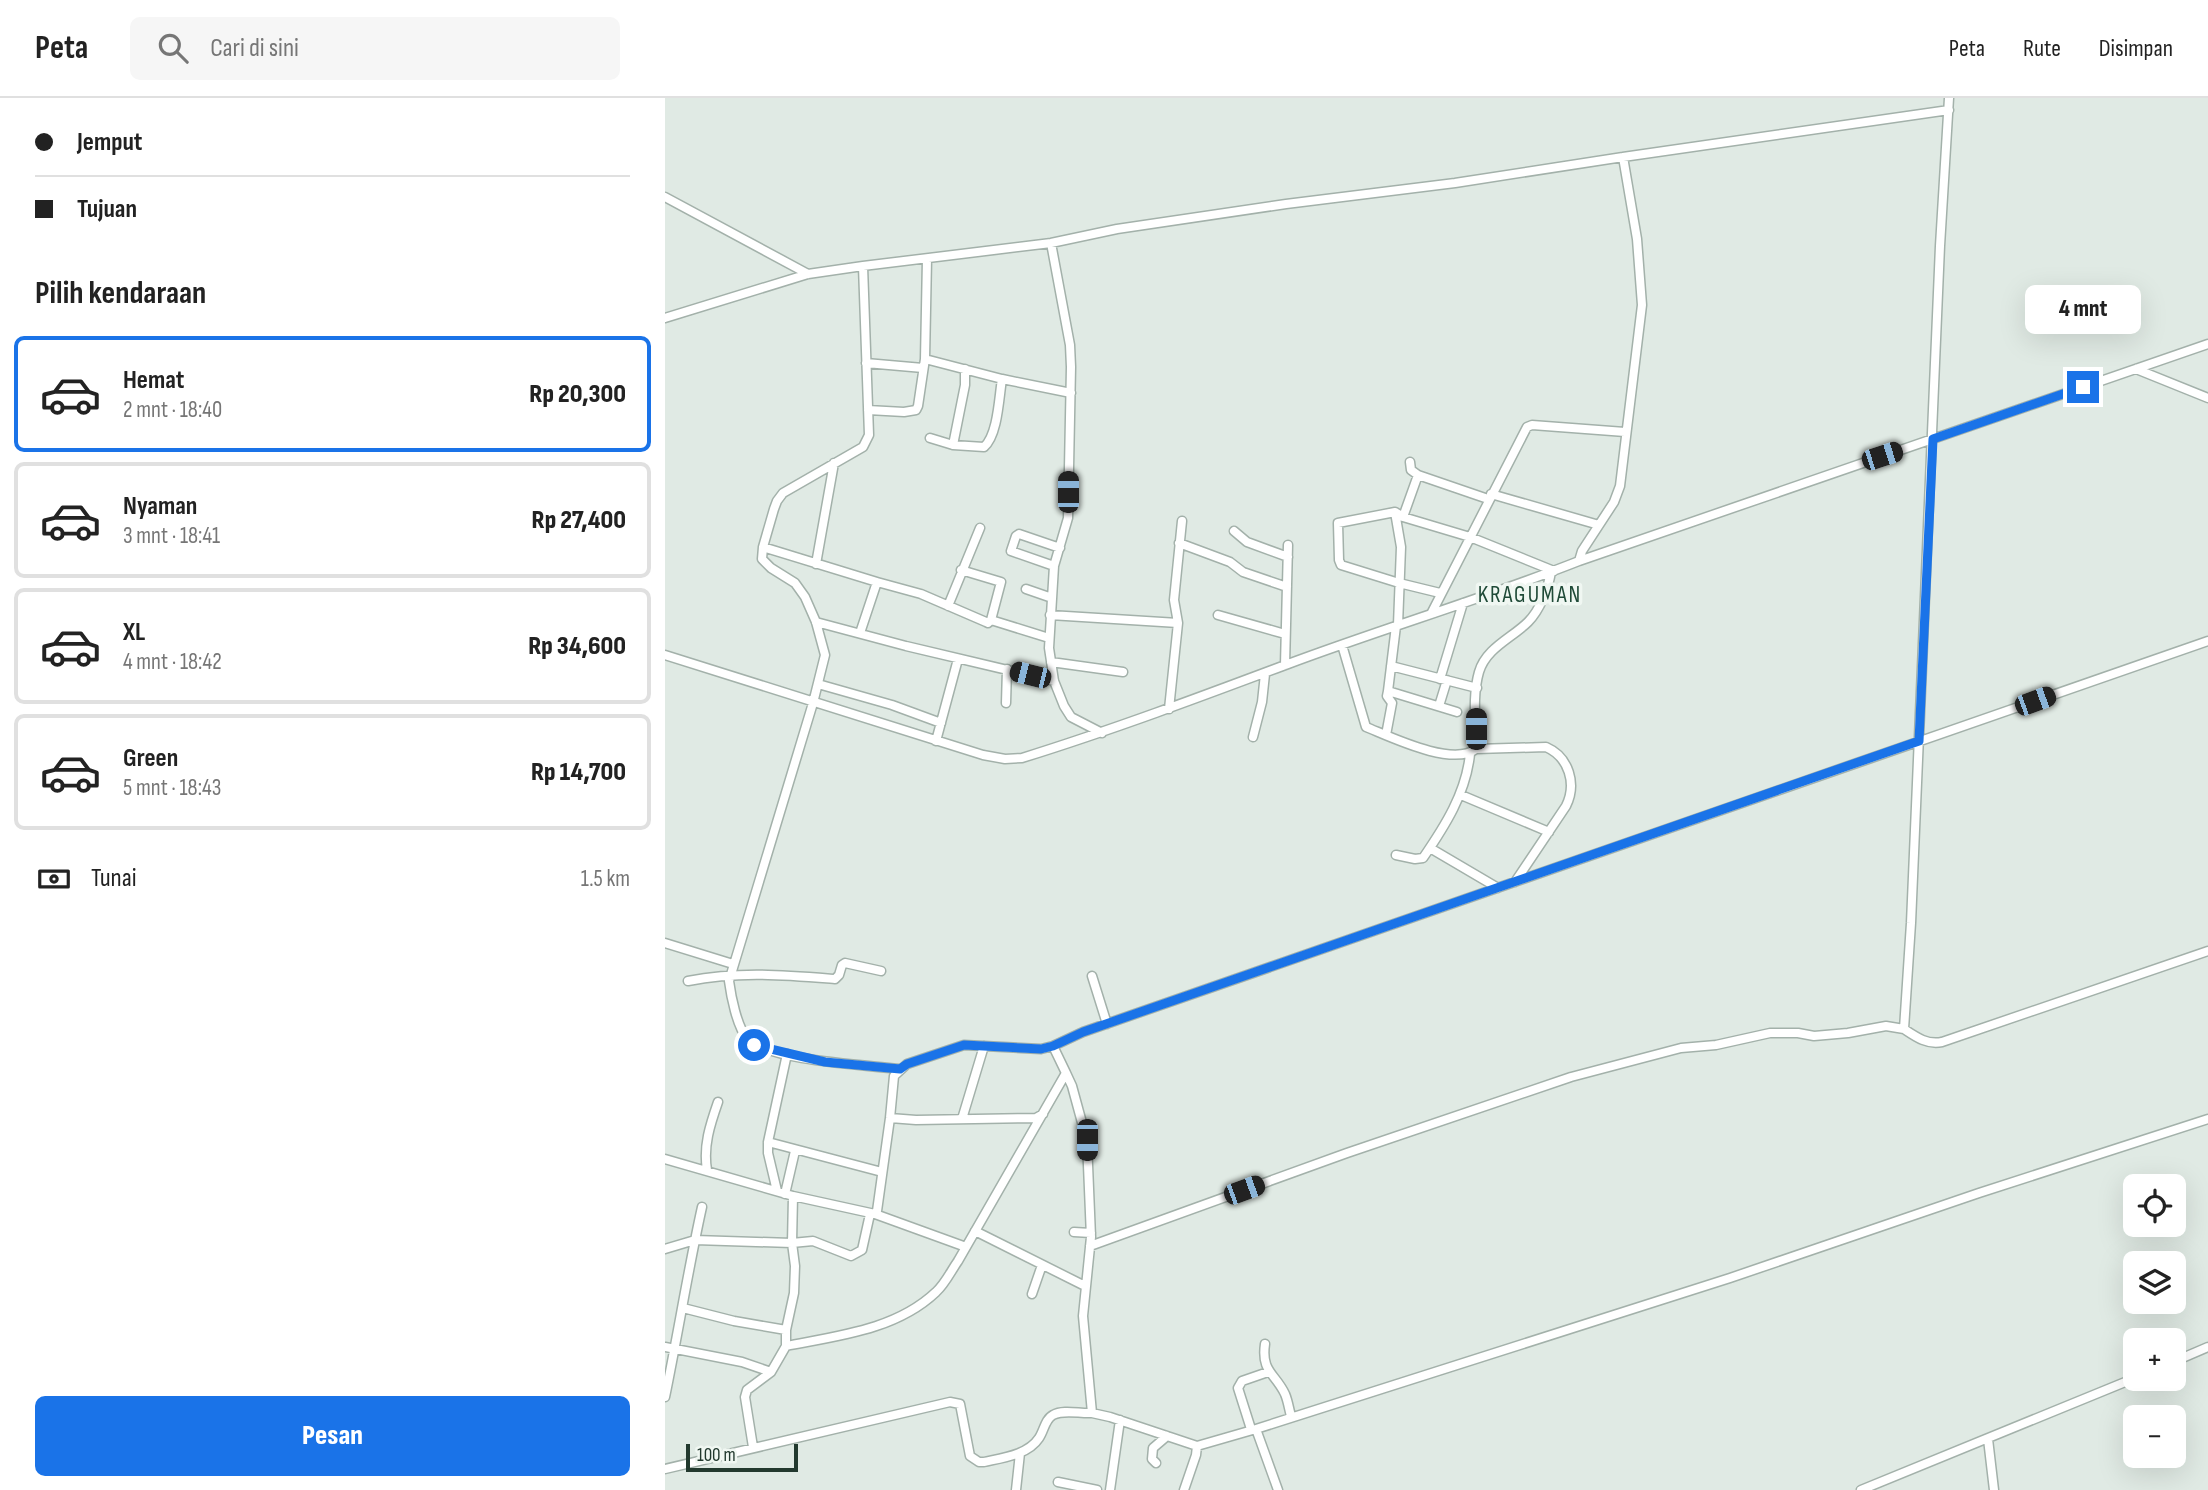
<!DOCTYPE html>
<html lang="id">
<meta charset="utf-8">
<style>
body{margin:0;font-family:"Sofia Sans Condensed",sans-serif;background:#f6f6f6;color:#222;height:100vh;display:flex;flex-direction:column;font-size:26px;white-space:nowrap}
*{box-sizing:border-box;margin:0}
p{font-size:23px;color:#767676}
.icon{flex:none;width:38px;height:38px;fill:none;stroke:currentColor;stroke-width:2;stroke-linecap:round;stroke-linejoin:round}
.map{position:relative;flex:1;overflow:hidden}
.sheet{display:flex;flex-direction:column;background:#fff;width:665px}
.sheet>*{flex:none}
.hud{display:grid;align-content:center;height:154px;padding:0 35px;background:#fff}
.tools{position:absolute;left:1458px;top:1076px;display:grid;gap:14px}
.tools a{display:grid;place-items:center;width:63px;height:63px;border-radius:10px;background:#fff;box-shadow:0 7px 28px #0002;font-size:35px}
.scale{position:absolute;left:21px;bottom:18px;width:112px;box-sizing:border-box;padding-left:7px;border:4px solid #22392e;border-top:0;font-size:19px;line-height:24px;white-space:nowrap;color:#22392e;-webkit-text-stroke:5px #f0f7f2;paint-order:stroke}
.end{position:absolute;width:32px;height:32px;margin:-16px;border:9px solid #1a73e8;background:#fff;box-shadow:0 0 0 4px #fff}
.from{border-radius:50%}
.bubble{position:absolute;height:49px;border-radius:10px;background:#fff;box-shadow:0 7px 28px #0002;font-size:23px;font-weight:800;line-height:49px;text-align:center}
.car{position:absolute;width:21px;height:42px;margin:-21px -10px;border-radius:9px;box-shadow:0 0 5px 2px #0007;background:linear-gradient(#222 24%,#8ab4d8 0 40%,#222 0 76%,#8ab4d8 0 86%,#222 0)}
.hud b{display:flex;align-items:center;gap:24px;height:66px;font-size:26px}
.hud b+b{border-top:2px solid #e0e0e0}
.hud i{width:18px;height:18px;background:#222}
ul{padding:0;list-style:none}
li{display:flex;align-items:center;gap:21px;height:116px;margin:0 14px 10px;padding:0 21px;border:4px solid #e0e0e0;border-radius:10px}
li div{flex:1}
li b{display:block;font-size:26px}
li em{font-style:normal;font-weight:800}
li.active{border-color:#1a73e8}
li>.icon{width:63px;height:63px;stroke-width:1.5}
h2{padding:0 35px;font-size:32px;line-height:84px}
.pay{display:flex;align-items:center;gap:18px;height:77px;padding:0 35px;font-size:26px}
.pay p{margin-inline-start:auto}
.action{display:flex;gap:14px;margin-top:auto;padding:14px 35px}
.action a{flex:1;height:80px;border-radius:10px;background:#1a73e8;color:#fff;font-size:28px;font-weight:800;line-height:80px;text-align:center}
header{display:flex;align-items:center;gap:42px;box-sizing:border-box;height:98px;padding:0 35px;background:#fff;border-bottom:2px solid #e0e0e0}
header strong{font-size:33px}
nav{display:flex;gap:38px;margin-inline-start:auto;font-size:24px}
.search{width:490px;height:63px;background:#f6f6f6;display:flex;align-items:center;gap:18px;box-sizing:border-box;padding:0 24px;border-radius:10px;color:#767676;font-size:26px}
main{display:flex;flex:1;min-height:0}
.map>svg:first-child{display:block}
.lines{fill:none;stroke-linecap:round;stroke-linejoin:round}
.minor-casing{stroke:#a3b1aa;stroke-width:11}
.minor{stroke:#fff;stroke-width:8}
.route{stroke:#1a73e8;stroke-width:9}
.labels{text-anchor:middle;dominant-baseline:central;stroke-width:7;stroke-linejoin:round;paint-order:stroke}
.quarter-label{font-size:23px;letter-spacing:2px;fill:#1f4a37;stroke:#f0f7f2}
</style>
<header>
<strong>Peta</strong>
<div class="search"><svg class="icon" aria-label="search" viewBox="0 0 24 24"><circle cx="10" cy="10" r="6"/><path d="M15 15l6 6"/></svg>Cari di sini</div>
<nav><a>Peta</a><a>Rute</a><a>Disimpan</a></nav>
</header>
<main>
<section class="sheet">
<div class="hud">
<b><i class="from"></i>Jemput</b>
<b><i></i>Tujuan</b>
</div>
<h2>Pilih kendaraan</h2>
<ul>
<li class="active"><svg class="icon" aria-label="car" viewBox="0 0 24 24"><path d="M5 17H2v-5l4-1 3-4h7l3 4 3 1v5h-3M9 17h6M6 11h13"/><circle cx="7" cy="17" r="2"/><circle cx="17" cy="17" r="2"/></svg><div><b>Hemat</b><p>2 mnt · 18:40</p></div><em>Rp 20,300</em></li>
<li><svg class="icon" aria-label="car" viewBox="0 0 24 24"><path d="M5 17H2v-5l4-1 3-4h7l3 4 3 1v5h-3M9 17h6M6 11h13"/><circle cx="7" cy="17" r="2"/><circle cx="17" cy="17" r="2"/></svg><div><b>Nyaman</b><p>3 mnt · 18:41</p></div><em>Rp 27,400</em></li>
<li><svg class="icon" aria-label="car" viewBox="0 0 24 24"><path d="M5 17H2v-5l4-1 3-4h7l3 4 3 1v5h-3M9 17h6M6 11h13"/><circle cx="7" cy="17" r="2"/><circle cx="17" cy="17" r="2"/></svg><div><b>XL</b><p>4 mnt · 18:42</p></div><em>Rp 34,600</em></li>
<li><svg class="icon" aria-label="car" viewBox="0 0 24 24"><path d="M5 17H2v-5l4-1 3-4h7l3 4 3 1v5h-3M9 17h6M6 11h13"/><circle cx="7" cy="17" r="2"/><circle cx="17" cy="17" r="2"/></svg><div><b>Green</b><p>5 mnt · 18:43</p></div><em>Rp 14,700</em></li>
</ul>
<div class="pay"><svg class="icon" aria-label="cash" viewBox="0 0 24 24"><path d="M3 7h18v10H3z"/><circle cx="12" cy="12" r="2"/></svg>Tunai<p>1.5 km</p></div>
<div class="action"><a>Pesan</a></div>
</section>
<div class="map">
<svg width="1543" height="1392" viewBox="0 0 1543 1392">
<rect width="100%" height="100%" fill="#e0eae4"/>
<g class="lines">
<!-- minor casing -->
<g class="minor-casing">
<path id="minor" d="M1284 0 1275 148 1246 825 1239 931C1251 939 1262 947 1277 944L1543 853
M0 99 143 176
M386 145 405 247 406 269 403 420 389 468 384 550 389 583 399 608 406 619 437 635
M198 168 204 337 198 349 118 395 112 403 109 411 98 449 97 461 106 470 130 485 140 499 151 524 160 557 148 605 64 883C66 898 72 929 82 940 103 963 202 967 235 971
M0 220 143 176 198 168 386 145 452 131 621 106 790 85 958 59 1284 12
M260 261 337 281 406 295
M201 265 258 270
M1471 271 1543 300
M203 312 239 314 251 312 253 308 260 261 262 161
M265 340 288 347 319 349C333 337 334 299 337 281
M288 347 300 287V271
M745 364 746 372 753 377 823 401
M826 396 934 427
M730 414 736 449 733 527
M738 419 753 377
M569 433 582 444 623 459
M514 445 565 464 578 474 622 489
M98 449 212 484 256 496 321 524 323 525 326 522 384 540
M914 463 917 453 949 404 955 388 977 207 972 141 958 59
M151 466 169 365
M389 468 346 453 351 438 354 436 395 450
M296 472 336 484 326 522
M361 491 387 500
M775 495 734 485 676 467 674 462 673 425 730 414 738 419 805 439 889 473
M283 508 315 430
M766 516 862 329 867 327 960 334
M385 517 513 525
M553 517 620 536
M151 524 241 548 389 583
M195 535 212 484
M677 547 701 629C726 639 787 669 811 651
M0 557 318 657 340 661 357 660C447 632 535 599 623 566 719 530 818 501 914 463L1543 246
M386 564 458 574
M620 567 623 447
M726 568 812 590
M775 581 798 505
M153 586 227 607 276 625
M723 593 792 614
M341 605 342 571
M774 608 782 582
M504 611 513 525 509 502 517 423
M721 637 727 605 722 598 723 593 731 528
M588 639 597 604 600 576
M271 643 293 561
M796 697 884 734
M765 750 833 790
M731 757 750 761 758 760C780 728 801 695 805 656
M850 784 901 708C912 686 904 659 881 649L811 651C811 627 807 598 814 574 821 550 847 540 863 524 875 512 883 491 886 474
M0 845 68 866
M427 878 442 926
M23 883C74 873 119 877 170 881L174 877 177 867 180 865 216 873
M401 975 407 988 422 1043 426 1139 418 1218 427 1315 445 1319 532 1348 591 1331 1065 1180 1314 1095 1543 1021
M225 1020 251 1022 371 1020 378 1016
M297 1021 319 948
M103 1044 217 1074
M0 1061 128 1098 210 1116 212 1113 225 1020 229 978 242 966 299 947 376 951 388 948 418 934 1543 543
M42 1072C38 1048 45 1027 53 1004
M112 1093 103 1055V1044L122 956
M120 1096 130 1053
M210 1116 301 1149
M310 1133 420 1188
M409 1134 426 1135
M425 1148 682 1055 906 979 1016 950 1051 947 1105 935H1133L1149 938 1183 935 1221 928 1239 931
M0 1151 30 1142 127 1145 148 1143 186 1158 197 1152 205 1116
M367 1196 377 1167
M18 1210 69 1223 121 1232
M600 1246C596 1274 610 1275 620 1296 623 1303 624 1311 626 1318
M121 1248C172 1238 231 1232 271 1194 280 1186 286 1173 293 1163L401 975 388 948
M0 1249 77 1264 106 1274
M1508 1264 1543 1249
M0 1299C13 1236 23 1172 37 1109
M586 1331 573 1290 577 1283 603 1274
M591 1331 613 1392
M1323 1341 1329 1392
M88 1349 80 1299 82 1292 106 1274 121 1248V1232L129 1195 130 1168 127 1145 128 1098
M491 1365 487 1361 488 1350 502 1338
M0 1371 285 1304 295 1306 305 1358 314 1364H319C337 1360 363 1357 374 1340 379 1333 380 1321 388 1317 399 1311 415 1316 427 1315
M393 1384 432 1392
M351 1392 355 1355
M445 1392 455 1322
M519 1392 531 1357 532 1348
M1196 1392 1470 1280"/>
</g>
<!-- minor -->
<use href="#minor" class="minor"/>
</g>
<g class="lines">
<!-- route -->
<path class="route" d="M89 947 160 964 235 971 242 966 299 947 376 951 388 948 418 934 1254 643 1268 341 1418 289"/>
</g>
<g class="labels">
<!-- quarter labels -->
<g class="quarter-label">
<text x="865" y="497">KRAGUMAN</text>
</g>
</g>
</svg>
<div class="tools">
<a><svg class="icon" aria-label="locate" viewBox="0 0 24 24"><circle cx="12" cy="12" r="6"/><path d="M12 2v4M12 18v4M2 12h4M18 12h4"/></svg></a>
<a><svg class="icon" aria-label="layers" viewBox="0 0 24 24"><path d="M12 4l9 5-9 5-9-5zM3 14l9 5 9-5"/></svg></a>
<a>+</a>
<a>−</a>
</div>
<div class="scale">100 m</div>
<i class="end from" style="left:89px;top:947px"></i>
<i class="end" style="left:1418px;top:289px"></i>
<div class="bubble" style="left:1360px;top:187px;width:116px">4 mnt</div>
<i class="car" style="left:1217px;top:358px;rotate:72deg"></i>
<i class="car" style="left:403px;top:394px;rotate:0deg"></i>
<i class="car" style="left:365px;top:577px;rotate:284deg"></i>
<i class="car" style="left:1370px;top:603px;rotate:70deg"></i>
<i class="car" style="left:811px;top:631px;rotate:0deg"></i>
<i class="car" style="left:422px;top:1042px;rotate:180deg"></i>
<i class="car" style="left:579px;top:1092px;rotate:70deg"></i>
</div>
</main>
